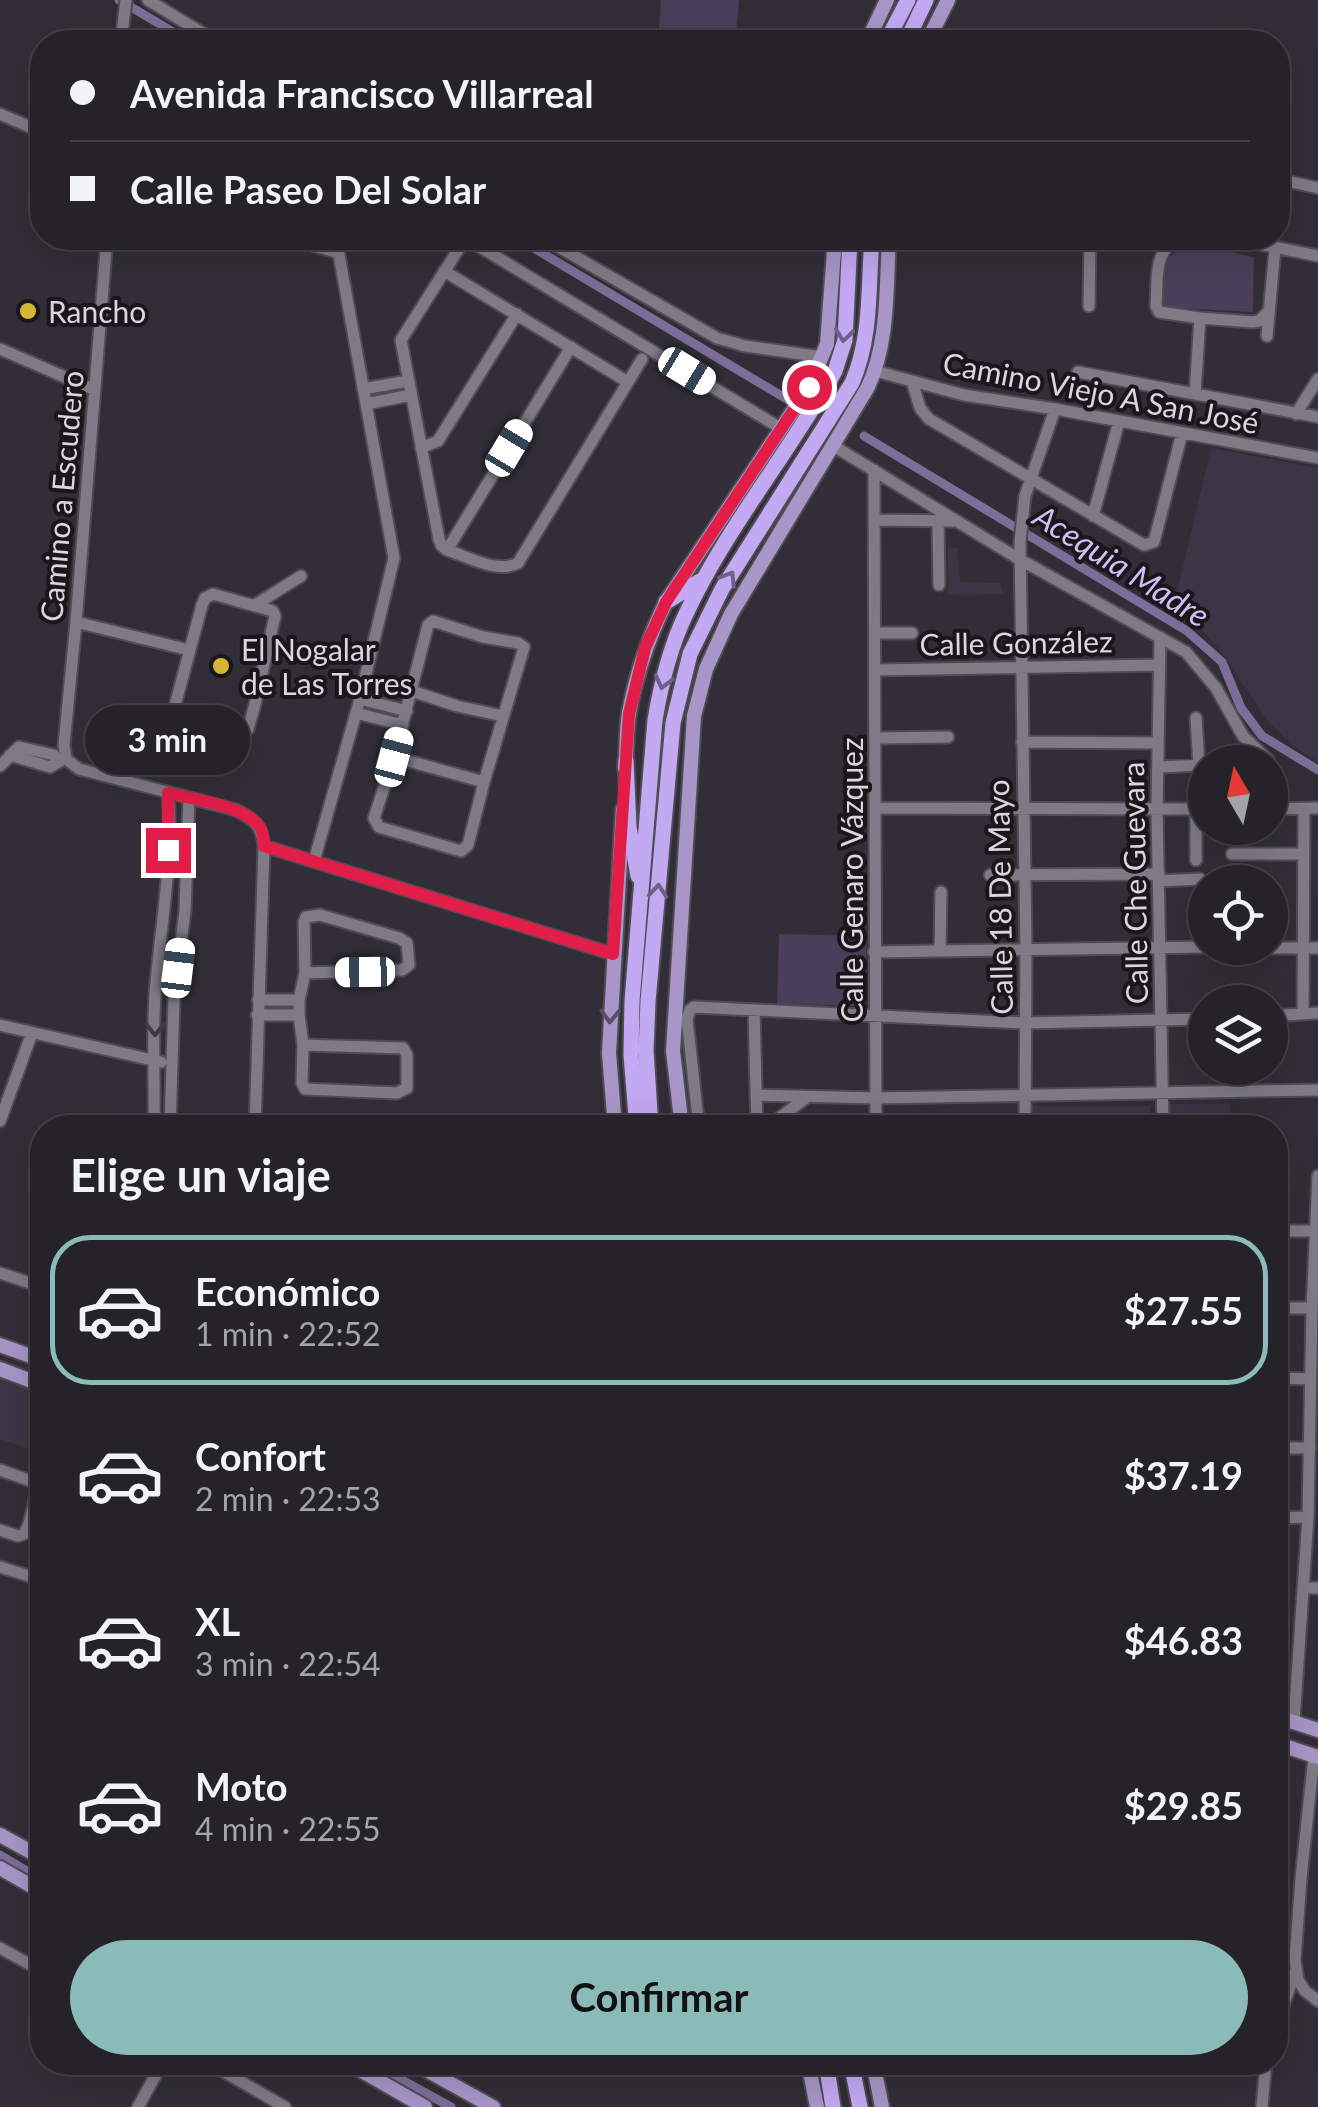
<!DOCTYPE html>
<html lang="es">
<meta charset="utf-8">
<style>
body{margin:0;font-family:Lato,sans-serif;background:#2d2a31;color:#f1f3f6;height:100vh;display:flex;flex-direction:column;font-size:38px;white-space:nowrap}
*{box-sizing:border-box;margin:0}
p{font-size:32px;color:#a3a4a8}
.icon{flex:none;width:55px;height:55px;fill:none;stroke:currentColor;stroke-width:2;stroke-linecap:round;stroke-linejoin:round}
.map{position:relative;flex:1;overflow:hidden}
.details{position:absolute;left:30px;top:1115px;width:1258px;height:960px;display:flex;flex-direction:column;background:#252229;border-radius:40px;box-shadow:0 10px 40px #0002,0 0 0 2px #423f46}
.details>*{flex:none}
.guide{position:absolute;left:30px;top:30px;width:1260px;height:220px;border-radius:40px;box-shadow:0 10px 40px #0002,0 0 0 2px #423f46;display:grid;align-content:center;height:220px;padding:0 40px;background:#252229}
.needle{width:65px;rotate:351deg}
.tools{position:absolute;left:1188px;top:745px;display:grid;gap:20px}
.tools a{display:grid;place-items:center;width:100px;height:100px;border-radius:50%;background:#252229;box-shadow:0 10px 40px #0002,0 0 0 2px #423f46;font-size:50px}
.end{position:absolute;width:45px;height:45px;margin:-22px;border:12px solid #e11d48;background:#fff;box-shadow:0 0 0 5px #fff}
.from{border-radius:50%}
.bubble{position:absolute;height:70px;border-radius:35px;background:#252229;box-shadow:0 10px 40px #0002,0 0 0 2px #423f46;font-size:32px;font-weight:700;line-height:70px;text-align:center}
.car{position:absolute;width:30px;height:60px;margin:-30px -15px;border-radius:12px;box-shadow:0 0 8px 2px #0007;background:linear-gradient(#fff 24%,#345 0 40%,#fff 0 76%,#345 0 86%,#fff 0)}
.guide b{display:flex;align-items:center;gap:35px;height:95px;font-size:38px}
.guide b+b{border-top:2px solid #423f46}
.guide i{width:25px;height:25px;background:#f1f3f6}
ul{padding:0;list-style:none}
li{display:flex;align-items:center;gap:30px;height:150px;margin:0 20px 15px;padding:0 20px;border:5px solid transparent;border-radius:40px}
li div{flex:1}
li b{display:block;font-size:38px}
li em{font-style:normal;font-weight:700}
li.active{border-color:#8bbbb9}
li>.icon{width:90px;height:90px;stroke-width:1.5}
h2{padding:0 40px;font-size:45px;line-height:120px}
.primary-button{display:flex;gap:20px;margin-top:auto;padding:20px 40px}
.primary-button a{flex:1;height:115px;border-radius:60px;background:#8bbbb9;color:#111;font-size:40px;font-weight:700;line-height:115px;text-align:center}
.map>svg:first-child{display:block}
.built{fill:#3b3645}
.green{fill:#493f5a}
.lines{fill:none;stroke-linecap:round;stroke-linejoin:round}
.canal{stroke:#7d6e99;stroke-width:9}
.minor-casing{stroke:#4f4c54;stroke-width:15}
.major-casing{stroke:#4f4c54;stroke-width:18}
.highway-casing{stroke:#4f4c54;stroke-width:19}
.minor{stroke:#7e7b86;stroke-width:11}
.major{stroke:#a796c7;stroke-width:14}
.highway{stroke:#c3a8f2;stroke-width:15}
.oneway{stroke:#6e6086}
.oneway2{stroke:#595068}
.oneway3{stroke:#3c3a40}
.route{stroke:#e11d48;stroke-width:12}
.poi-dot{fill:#d6b534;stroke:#19171b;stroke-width:4}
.labels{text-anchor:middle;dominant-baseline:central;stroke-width:8;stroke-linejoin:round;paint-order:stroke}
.poi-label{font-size:30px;fill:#d9d7dd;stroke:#19171b;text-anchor:start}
.street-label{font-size:30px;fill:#d9d7dd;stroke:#19171b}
.water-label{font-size:32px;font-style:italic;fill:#d1bef5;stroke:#19171b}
</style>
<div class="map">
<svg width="1318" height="2107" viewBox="0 0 1318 2107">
<rect width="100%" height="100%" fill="#312e37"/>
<!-- built -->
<path class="built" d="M1211 448 1318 468V762L1292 746 1265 717 1220 650 1175 601Z
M948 547 957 548 960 582 1000 583 1003 594 948 595Z
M1168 1104H1230L1231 1127H1168Z
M1030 1106H1150V1127L1030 1128Z
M0 1378 42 1393V1454L0 1439Z"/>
<!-- green -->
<path class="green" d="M661 0H739L735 42H658Z
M1191 243 1254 257 1253 312 1160 307C1161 273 1157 259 1191 243Z
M779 934 867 936 865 1006 777 1004Z"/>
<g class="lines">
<!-- canal -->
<path class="canal" d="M119 0 190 42
M517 238 795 404
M864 436 1187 631 1222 662 1241 708 1262 736 1318 770
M0 1855 42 1880
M369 2062 451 2107"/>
<!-- minor casing -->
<g class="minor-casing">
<path id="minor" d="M148 0 217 42
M121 42 126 0
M0 114 42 132
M1278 179 1318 188
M287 238 339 253
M465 238 782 429
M543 238 717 338 745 346 822 357
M1175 238C1153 257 1158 279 1156 306L1159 312 1200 318 1253 322 1259 321 1268 312
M1230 238 1318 256
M458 250 401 340 439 539 441 545 447 550C469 557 497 574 518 563L642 359
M444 271 628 382
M1089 306 1090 238
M1267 336 1275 248
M0 349 95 390
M875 371 964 395 1055 409 1318 458
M1078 372 1318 417
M912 381 920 408 929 419 1144 545 1154 542 1182 433
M363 389 408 381
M1195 394 1200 318
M366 404 411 395
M1296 414 1318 379
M832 445 1019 559 1186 652 1216 688 1243 736 1268 760
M421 448 438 441 517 314
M874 470 876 1128
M1093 516 1119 421
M875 520 954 521
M938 521 939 585
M447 550 571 347
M213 594 273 611 275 616 255 704 248 729 235 736 202 729 175 719 173 713 202 605 205 598Z
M255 605 301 576
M433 621 483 637 518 643 524 647 484 782 468 845 461 851 379 827 374 818 394 757 428 625Z
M76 622 189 650
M875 633H912
M1160 637 1157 809 1163 1128
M876 670 1158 665
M412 691 457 706 503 716
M360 699 407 711
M356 713 403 725
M1196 718 1199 765
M876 738 948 737
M1022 742 1158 743
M10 755 50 767 62 760
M394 757 484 782
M66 759 64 745 76 622 107 238
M66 759 79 769 236 810C255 820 261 824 264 846L255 1128
M1242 762 1268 760
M0 766 19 747 54 755 58 761
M1158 767 1205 765
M876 808 1205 809
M1196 809V860
M1270 809 1318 808
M264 846 613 954
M1232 854H1303
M314 861 360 699 394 558 336 238
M990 875 1159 874
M1159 881 1200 879
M1241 948H1318
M940 950 941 892
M874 952 1205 947
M258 1000H299
M754 1010 757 1128
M1303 1014 1304 809
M257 1015H299
M1270 1016 1318 1013
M0 1025 161 1062
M303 1045 403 1048 407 1055V1088L397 1093 305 1089 302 1083 303 1045 299 1015V1000L305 973 304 922 306 917 320 915 399 938 407 943 409 965 402 970 305 973
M756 1095 876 1098 1318 1090
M0 1121 32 1033
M154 1128C155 1084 152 1039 155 995 160 928 174 860 168 793
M170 1128 174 998 185 911 189 798
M699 1128 687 1019 690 1010 694 1007 1025 1023 1205 1019
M766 1128 807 1097
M1025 1128 1026 948 1020 542 1025 496 1055 409
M1275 1231H1316
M0 1273 42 1287
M1275 1308H1312
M1275 1378 1310 1379
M1275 1448H1310
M0 1470 42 1485
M1275 1518 1308 1517
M0 1530 18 1536 24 1534 29 1524 39 1484
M0 1567 42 1580
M1303 1588H1318
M1294 1721 1308 1517 1312 1308 1318 1176
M1314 1756 1301 1878 1295 1960 1298 1980 1305 1991 1318 2001
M0 1948 42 1971
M1275 2030 1295 1972
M207 2062 285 2107
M138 2107 163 2062
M1262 2107 1266 2062"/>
</g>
<!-- major casing -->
<g class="major-casing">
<path id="major" d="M867 42 887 0
M927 42 948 0
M625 768C627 750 626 731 629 713 636 674 649 637 666 602L809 387 827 344 835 238
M615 1128 609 1053 623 809
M682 1128 673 1051 694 716 706 669 731 614 868 387C889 341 886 287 889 238
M0 1345 42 1360
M0 1369 42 1385
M1275 1716 1318 1730
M1275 1743 1318 1757
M0 1835 42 1858
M0 1868 42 1892
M346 2062 425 2107
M412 2062 493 2107
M808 2062 817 2107
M873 2062 882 2107"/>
</g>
<!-- highway casing -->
<g class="highway-casing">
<path id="highway" d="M886 42 908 0
M906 42 926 0
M666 602 700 581
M626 761 629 827 638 876
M637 1128 631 1055 632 1001 655 720C661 684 669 650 685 616 724 531 789 453 835 371L845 340 850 238
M651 1128 646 1051 648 1001 673 723 690 654 722 589 852 383C872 337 868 287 872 238
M826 2062 833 2107
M851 2062 860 2107"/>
</g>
<!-- minor -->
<use href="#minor" class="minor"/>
<!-- major -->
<use href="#major" class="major"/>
<!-- highway -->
<use href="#highway" class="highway"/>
</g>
<!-- one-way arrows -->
<defs><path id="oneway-chevron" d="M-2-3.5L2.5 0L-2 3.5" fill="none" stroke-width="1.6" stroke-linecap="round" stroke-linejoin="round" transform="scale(2.5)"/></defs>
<g class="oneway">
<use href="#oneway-chevron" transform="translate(844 335) rotate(97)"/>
<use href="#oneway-chevron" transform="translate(729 578) rotate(-58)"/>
<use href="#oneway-chevron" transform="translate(663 682) rotate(104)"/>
<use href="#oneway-chevron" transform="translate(658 891) rotate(-85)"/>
</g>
<use class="oneway2" href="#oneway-chevron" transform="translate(610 1016) rotate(92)"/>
<use class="oneway3" href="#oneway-chevron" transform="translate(155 1029) rotate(90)"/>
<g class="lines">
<!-- route -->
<path class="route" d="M168 850V793C192 799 249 806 261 829 263 834 264 840 264 846L613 954 629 714 645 648 666 602 809 387"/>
</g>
<!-- markers -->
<g class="poi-dot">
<circle cx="28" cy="311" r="10"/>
<circle cx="221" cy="666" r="10"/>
</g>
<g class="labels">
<!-- poi labels -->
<g class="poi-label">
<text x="48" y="311">Rancho</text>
<text x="241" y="649">El Nogalar<tspan x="241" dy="34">de Las Torres</tspan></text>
</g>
<!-- street labels -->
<g class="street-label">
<text transform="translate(1101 392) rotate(11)">Camino Viejo A San José</text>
<text transform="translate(61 496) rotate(-85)">Camino a Escudero</text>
<text transform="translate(1016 642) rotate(-1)">Calle González</text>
<text transform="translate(851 880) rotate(-90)">Calle Genaro Vázquez</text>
<text transform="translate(1134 883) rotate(-91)">Calle Che Guevara</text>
<text transform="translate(999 897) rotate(-91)">Calle 18 De Mayo</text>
</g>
<!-- water labels -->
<g class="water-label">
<text transform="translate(1122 565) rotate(32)">Acequia Madre</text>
</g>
</g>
</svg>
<div class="tools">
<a><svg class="needle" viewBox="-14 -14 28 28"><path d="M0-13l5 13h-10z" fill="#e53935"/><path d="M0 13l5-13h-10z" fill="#a3a4a8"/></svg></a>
<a><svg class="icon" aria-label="locate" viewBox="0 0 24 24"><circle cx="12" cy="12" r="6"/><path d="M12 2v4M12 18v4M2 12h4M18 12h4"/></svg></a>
<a><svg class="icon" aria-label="layers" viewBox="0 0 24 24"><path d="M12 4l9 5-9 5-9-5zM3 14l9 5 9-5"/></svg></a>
</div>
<i class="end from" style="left:809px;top:387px"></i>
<i class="end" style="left:168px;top:850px"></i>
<div class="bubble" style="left:85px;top:705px;width:165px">3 min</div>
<i class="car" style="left:687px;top:371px;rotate:121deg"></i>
<i class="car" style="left:509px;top:448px;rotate:31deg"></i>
<i class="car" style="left:394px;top:757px;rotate:15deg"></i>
<i class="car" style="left:178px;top:968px;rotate:7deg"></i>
<i class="car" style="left:365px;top:972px;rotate:269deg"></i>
<div class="guide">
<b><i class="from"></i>Avenida Francisco Villarreal</b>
<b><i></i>Calle Paseo Del Solar</b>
</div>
<section class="details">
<h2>Elige un viaje</h2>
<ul>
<li class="active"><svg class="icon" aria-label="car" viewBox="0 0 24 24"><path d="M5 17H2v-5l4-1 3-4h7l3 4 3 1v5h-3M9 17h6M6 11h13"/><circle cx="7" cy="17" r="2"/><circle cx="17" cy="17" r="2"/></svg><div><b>Económico</b><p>1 min · 22:52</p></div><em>$27.55</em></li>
<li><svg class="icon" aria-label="car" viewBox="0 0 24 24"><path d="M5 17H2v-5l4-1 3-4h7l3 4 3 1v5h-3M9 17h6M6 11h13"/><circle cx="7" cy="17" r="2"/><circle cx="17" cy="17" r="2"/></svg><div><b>Confort</b><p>2 min · 22:53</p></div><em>$37.19</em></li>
<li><svg class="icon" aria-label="car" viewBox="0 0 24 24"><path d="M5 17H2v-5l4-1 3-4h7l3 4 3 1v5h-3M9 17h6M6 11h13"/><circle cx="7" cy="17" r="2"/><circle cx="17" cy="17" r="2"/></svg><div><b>XL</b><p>3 min · 22:54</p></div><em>$46.83</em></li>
<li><svg class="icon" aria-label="car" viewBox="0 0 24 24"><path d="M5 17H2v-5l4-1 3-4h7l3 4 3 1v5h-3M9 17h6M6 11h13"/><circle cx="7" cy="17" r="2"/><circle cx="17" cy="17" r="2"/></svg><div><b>Moto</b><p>4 min · 22:55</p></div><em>$29.85</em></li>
</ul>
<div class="primary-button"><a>Confirmar</a></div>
</section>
</div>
